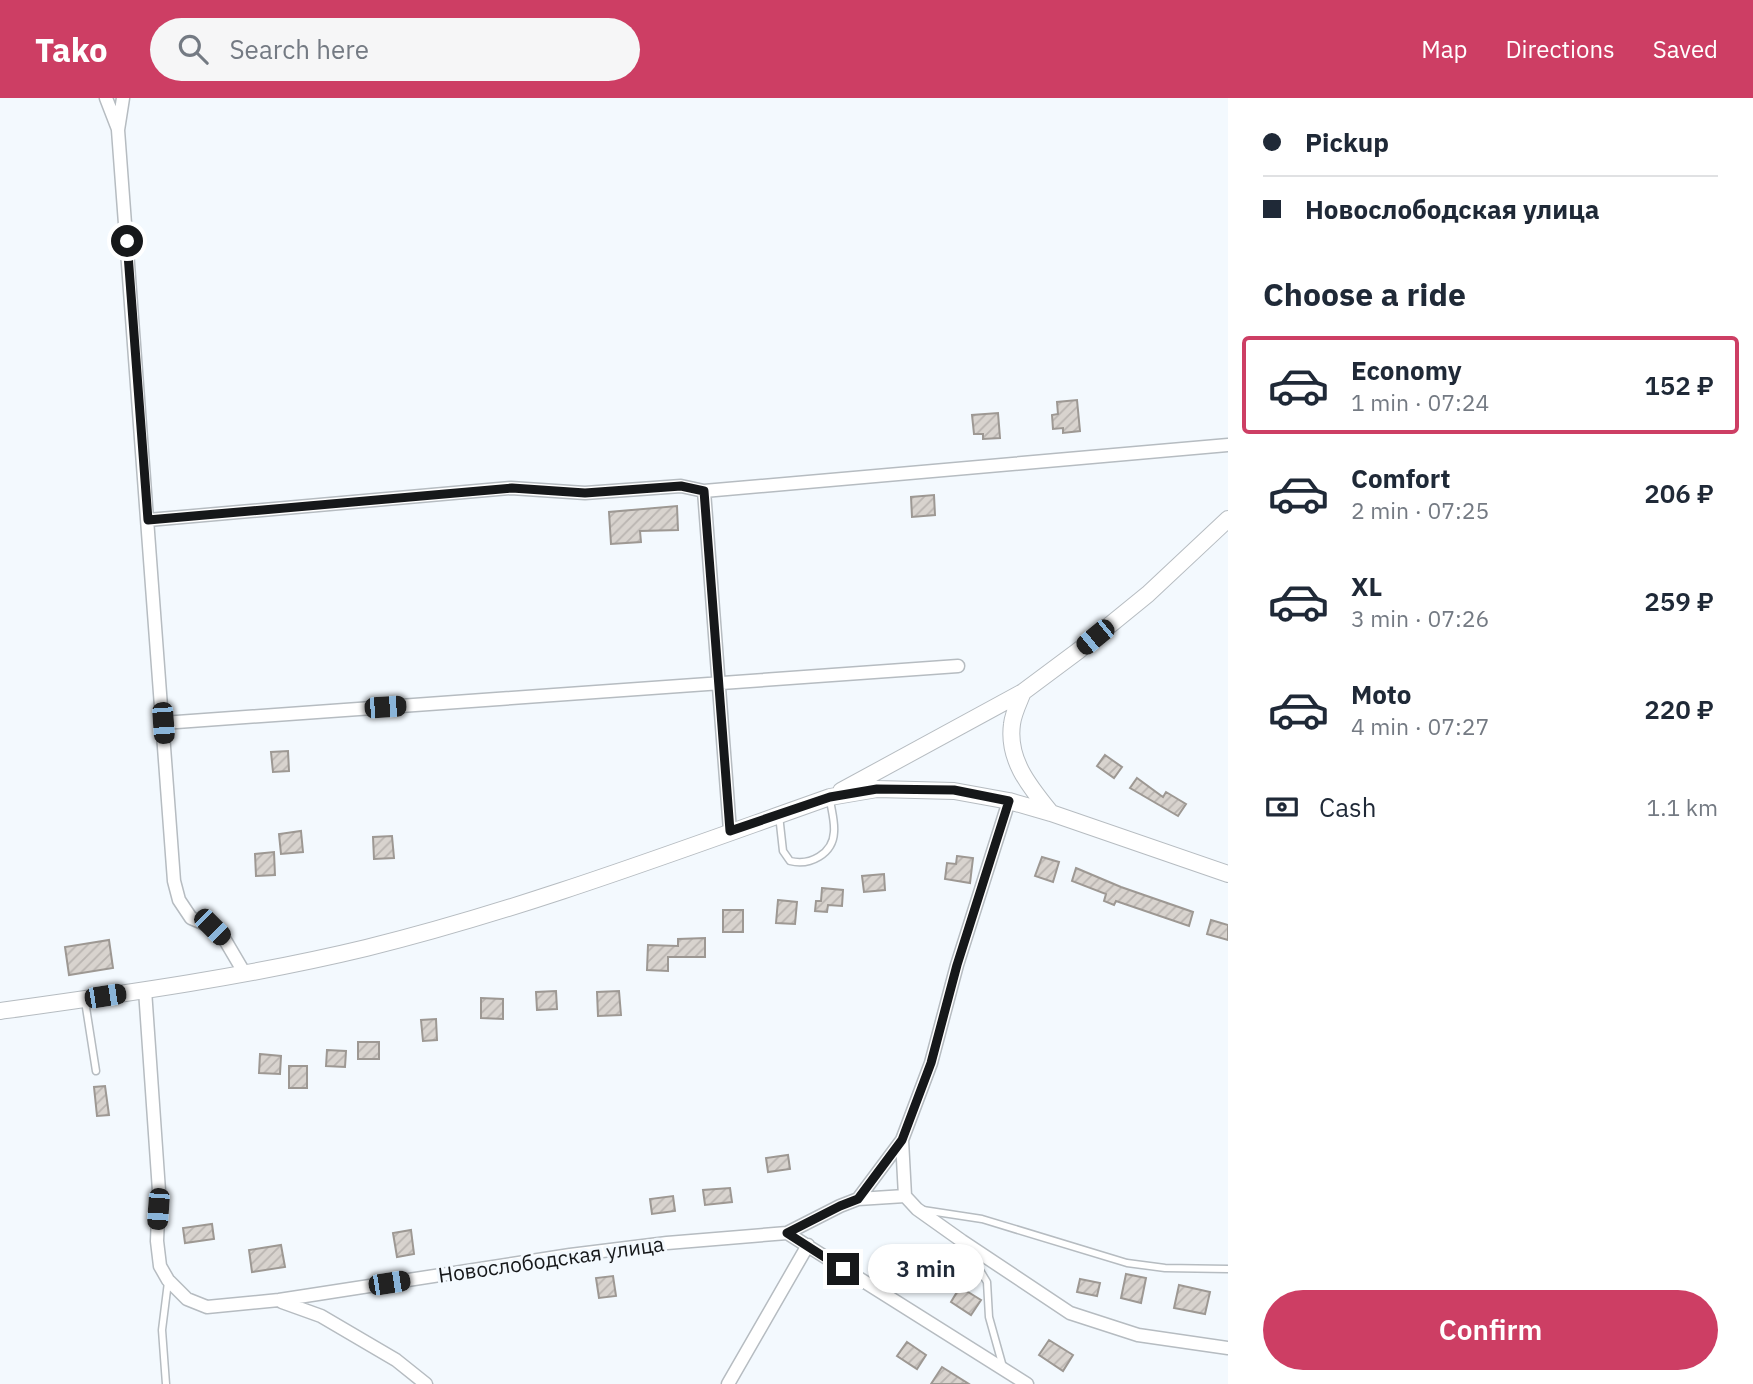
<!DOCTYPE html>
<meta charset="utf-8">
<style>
body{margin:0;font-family:"IBM Plex Sans",sans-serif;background:#f6f6f7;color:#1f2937;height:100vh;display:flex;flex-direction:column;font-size:26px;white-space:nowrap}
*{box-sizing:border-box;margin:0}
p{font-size:23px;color:#747a83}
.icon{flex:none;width:38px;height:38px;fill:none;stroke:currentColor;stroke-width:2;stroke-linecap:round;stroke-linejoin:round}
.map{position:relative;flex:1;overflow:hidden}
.drawer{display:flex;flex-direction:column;background:#fff;width:525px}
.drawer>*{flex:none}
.banner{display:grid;align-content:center;height:154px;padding:0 35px;background:#fff}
.end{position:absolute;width:32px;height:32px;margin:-16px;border:9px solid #16181a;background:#fff;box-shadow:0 0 0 4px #fff}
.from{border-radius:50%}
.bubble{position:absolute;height:49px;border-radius:24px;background:#fff;box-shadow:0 2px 5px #0004;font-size:23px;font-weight:600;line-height:49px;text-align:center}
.car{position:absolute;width:21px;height:42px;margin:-21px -10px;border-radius:9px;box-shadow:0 0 5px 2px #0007;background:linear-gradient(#222 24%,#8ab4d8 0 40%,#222 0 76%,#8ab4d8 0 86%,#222 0)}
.banner b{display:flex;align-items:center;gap:24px;height:66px;font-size:26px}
.banner b+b{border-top:2px solid #e0e1e3}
.banner i{width:18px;height:18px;background:#1f2937}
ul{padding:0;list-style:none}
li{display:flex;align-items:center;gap:21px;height:98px;margin:0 14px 10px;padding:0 21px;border:4px solid transparent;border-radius:7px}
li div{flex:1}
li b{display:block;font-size:26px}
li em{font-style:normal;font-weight:600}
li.active{border-color:#cd3e64}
li>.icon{width:63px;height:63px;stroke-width:1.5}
h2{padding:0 35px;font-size:32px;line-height:84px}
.pay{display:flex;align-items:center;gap:18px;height:77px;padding:0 35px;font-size:26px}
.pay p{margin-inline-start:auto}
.button{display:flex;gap:14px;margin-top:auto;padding:14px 35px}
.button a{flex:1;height:80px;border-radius:42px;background:#cd3e64;color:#fff;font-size:28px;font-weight:600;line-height:80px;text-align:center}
header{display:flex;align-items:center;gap:42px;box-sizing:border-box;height:98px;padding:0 35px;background:#cd3e64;color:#fff}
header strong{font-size:33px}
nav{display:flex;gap:38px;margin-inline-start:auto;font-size:24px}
.search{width:490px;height:63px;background:#f6f6f7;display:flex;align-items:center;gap:18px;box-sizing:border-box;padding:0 24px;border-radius:38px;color:#747a83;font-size:26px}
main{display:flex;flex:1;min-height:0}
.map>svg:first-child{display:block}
.building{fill:url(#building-hatch);stroke:#9d9893;stroke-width:2}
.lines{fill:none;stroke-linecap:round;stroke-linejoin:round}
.service-casing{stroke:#b6bcc1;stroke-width:9}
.minor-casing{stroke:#b6bcc1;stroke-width:15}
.tertiary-casing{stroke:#b6bcc1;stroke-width:18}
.service{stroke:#fff;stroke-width:6}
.minor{stroke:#fff;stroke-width:12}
.tertiary{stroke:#fff;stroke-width:16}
.route{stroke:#16181a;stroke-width:9}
.labels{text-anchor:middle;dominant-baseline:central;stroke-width:6;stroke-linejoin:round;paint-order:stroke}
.street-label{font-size:21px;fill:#16181a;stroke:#f3f9fe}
</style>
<header>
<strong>Tako</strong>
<div class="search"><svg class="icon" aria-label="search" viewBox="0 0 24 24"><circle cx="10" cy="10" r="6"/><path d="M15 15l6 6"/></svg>Search here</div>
<nav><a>Map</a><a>Directions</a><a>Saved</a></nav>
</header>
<main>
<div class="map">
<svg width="1228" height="1286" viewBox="0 0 1228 1286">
<defs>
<pattern id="building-hatch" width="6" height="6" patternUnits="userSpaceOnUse" patternTransform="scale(1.75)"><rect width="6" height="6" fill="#d8d3ce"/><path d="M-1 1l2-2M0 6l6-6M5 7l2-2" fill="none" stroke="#b9b4b0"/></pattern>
</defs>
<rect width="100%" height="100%" fill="#f3f9fe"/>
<!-- building -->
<path class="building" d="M1077 302 1080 333 1063 335V330L1053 331 1052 317 1058 316 1057 304Z
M998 315 1000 340 983 341V336H974L972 317Z
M934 397 935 417 912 419 911 399Z
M677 408 678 432 640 433 641 444 611 446 609 414Z
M288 653 289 673 273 674 271 654Z
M1105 657 1122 669 1114 680 1097 668Z
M1137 680 1163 699 1166 694 1186 706 1178 718 1130 690Z
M301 733 303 754 281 756 279 736Z
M392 738 394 760 374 761 373 739Z
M274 754 275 777 256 778 255 756Z
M957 758 973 760 970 785 945 781 947 765 956 766Z
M1042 759 1059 764 1053 784 1035 778Z
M1076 770 1121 789 1193 814 1189 828 1116 803 1114 807 1104 803 1106 796 1072 783Z
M884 776 885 792 864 794 862 778Z
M822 790 843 792 842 808 828 807 827 814 815 813 816 803H821Z
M778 802 797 804 795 826 776 825Z
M723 812H743V834H723Z
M1211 822 1228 827V842L1207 836Z
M705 840V859H668V873L647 872 648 847 678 848V841Z
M109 842 113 870 69 877 65 849Z
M556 893 557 911 537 912 536 894Z
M619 893 621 917 598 918 597 894Z
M481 900 503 901V921L481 920Z
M436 921 437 942 423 943 421 922Z
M358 944H379V961H358Z
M327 952 346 953 345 969 326 968Z
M260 956 281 958 280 976 259 975Z
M289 968H307V990H289Z
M105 988 109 1017 97 1018 94 989Z
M788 1057 790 1071 768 1074 766 1060Z
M730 1090 732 1104 705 1107 703 1092Z
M673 1098 675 1113 652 1116 650 1101Z
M212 1126 214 1141 185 1145 183 1130Z
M411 1132 414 1156 397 1159 393 1135Z
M281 1147 285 1169 252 1174 249 1152Z
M1126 1176 1146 1180 1141 1205 1121 1200Z
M613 1178 616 1198 599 1200 596 1180Z
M1080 1181 1100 1185 1097 1198 1077 1194Z
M1179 1187 1210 1194 1205 1216 1174 1210Z
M960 1189 981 1202 971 1217 951 1204Z
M1049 1242 1073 1257 1063 1273 1039 1257Z
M907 1244 926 1257 917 1271 897 1258Z
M942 1269 969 1286H931Z"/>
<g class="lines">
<!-- service casing -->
<g class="service-casing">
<path id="service" d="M779 717 783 753 790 763C810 768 833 756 834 734 835 723 831 711 830 701
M85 903 96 973
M923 1112 982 1121 1127 1165 1165 1170 1228 1171
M967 1151 987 1184 989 1219 1003 1269
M166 1286 162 1232 168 1184"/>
</g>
<!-- minor casing -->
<g class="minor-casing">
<path id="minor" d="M106 0 118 31
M123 0 118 32 174 783 179 802 191 820 212 829 225 842 245 876
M704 393 1228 347
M148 422 511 390 585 395 681 388 704 393 730 733
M163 625 958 568
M145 892 159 1093 157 1143 160 1168 168 1182 187 1201 207 1209 279 1202 570 1157 667 1145 787 1135 1027 1286
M902 1042 905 1098
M858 1101 905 1098 917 1111 962 1143 1070 1215 1138 1237 1228 1250
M787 1135 840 1108 858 1101 902 1042 931 965 957 867 1009 703
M282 1204 321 1218 396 1262 426 1286
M728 1286 808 1147"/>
</g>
<!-- tertiary casing -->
<g class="tertiary-casing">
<path id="tertiary" d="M1023 594C1019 604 1013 616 1012 626 1007 662 1030 689 1051 715
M841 693 1023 594 1078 553 1148 496 1228 421
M0 913C122 896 246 879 366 850 524 811 677 753 830 699L877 691 954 693 1009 703 1051 715 1228 776"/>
</g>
<!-- service -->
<use href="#service" class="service"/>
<!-- minor -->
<use href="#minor" class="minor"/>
<!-- tertiary -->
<use href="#tertiary" class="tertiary"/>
</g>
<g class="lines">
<!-- route -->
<path class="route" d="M127 143 148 422 512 390 585 395 681 388 704 393 730 733 830 699 877 691 954 692 1009 703 957 867 931 965 902 1042 858 1101 840 1108 787 1135 843 1171"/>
</g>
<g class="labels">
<!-- street labels -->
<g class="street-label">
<text transform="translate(551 1161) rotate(-8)">Новослободская улица</text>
</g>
</g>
</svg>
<i class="end from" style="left:127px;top:143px"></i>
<i class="end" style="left:843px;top:1171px"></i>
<div class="bubble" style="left:868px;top:1146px;width:116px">3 min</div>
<i class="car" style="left:1095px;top:539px;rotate:231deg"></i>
<i class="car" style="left:385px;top:609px;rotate:86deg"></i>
<i class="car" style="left:163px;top:625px;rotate:176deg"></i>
<i class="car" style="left:212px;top:829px;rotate:135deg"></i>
<i class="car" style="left:105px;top:898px;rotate:81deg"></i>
<i class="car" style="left:158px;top:1111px;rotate:184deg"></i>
<i class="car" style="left:389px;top:1185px;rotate:81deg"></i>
</div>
<section class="drawer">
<div class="banner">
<b><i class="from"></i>Pickup</b>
<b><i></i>Новослободская улица</b>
</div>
<h2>Choose a ride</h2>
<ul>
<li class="active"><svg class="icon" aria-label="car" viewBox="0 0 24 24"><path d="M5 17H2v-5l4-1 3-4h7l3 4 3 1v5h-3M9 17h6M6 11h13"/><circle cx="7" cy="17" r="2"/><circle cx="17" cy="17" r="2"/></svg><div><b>Economy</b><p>1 min · 07:24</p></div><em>152 ₽</em></li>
<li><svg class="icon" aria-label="car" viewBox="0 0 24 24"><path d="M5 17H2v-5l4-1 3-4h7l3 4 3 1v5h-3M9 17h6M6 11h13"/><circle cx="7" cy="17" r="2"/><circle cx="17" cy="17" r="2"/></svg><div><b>Comfort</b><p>2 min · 07:25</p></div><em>206 ₽</em></li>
<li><svg class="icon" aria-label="car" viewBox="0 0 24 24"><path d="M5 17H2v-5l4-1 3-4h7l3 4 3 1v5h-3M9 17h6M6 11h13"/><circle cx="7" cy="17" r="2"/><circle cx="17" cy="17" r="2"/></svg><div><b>XL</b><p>3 min · 07:26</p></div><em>259 ₽</em></li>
<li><svg class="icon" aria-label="car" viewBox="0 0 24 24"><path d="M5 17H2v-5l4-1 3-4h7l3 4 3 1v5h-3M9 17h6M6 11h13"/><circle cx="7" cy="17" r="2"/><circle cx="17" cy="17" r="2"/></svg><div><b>Moto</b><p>4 min · 07:27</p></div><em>220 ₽</em></li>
</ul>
<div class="pay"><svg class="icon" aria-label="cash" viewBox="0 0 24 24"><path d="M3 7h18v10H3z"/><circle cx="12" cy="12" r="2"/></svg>Cash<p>1.1 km</p></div>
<div class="button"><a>Confirm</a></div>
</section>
</main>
